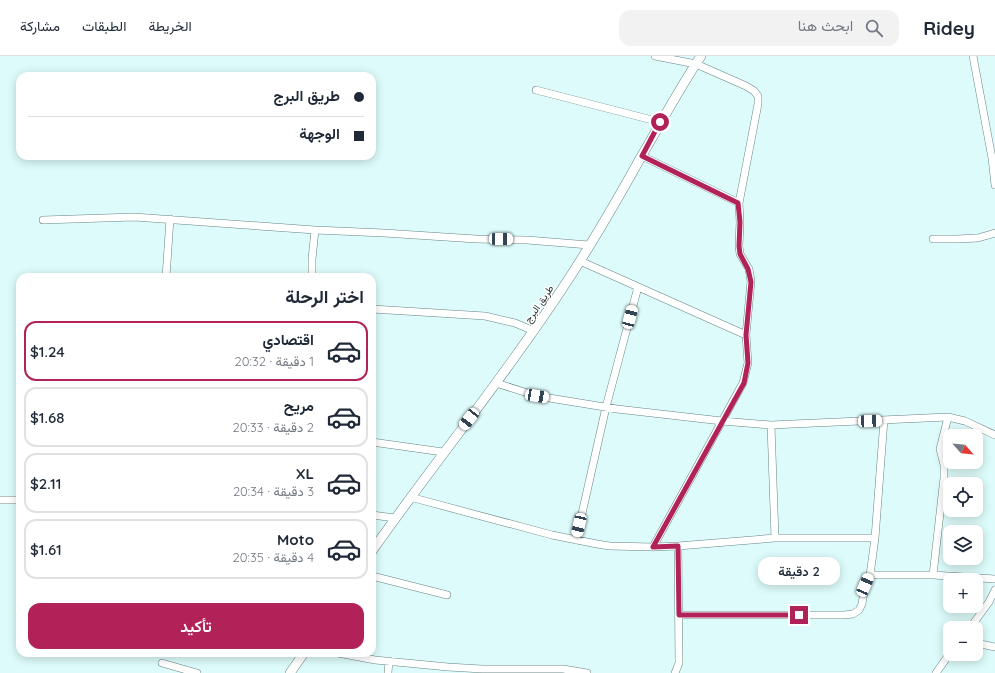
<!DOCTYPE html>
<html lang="ar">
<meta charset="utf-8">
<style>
body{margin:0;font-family:Quicksand,Vazirmatn,sans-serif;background:#f2f2f3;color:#1f2937;direction:rtl;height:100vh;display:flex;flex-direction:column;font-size:15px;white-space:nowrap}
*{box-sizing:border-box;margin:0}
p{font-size:13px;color:#747a83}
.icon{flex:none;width:22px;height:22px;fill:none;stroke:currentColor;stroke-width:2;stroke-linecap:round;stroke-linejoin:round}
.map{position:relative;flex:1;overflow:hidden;direction:ltr}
.details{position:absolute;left:16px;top:217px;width:360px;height:384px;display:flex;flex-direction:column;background:#fff;border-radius:12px;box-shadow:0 2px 10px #0003;direction:rtl}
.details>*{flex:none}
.guide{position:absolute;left:16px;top:16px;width:360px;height:88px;border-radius:12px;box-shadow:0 2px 10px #0003;direction:rtl;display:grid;align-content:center;height:88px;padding:0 12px;background:#fff}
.needle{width:26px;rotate:117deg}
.controls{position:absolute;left:943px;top:373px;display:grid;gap:8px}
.controls a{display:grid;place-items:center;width:40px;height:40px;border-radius:8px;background:#fff;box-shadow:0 2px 10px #0003;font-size:20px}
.end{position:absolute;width:18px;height:18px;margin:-9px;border:5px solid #b12358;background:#fff;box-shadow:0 0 0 2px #fff}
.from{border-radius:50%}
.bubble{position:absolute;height:28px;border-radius:12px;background:#fff;box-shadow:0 2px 10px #0003;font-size:13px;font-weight:600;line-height:28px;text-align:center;direction:rtl}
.car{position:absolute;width:12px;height:24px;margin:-12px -6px;border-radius:5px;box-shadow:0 0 3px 1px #0007;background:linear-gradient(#fff 24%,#345 0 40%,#fff 0 76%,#345 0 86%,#fff 0)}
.guide b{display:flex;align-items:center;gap:14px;height:38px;font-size:15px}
.guide b+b{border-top:1px solid #e0e1e3}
.guide i{width:10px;height:10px;background:#1f2937}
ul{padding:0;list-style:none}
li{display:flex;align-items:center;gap:12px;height:60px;margin:0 8px 6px;padding:0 4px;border:2px solid #e0e1e3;border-radius:12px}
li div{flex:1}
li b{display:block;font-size:15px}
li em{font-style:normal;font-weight:600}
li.current{border-color:#b12358}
li>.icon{width:36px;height:36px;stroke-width:1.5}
h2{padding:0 12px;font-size:18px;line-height:48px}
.cta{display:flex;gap:8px;margin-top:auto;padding:8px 12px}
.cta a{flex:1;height:46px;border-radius:12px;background:#b12358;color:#fff;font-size:16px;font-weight:600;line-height:46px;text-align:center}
header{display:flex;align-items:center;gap:24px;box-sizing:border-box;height:56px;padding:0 20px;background:#fff;border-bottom:1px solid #e0e1e3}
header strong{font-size:19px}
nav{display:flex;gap:22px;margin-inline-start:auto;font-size:14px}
.search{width:280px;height:36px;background:#f2f2f3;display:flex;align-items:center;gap:10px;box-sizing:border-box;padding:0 14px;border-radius:12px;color:#747a83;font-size:15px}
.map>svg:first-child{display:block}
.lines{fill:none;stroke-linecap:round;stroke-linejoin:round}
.minor-casing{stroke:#688483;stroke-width:8}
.tertiary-casing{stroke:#688483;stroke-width:10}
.minor{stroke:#fff;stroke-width:7}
.tertiary{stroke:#fff;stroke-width:9}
.route{stroke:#b12358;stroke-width:5}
.labels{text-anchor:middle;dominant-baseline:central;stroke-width:3;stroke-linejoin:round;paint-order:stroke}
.street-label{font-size:10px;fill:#1e2929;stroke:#fff}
</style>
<header>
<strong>Ridey</strong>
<div class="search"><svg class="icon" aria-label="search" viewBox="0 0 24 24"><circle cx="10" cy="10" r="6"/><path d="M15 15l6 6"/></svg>ابحث هنا</div>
<nav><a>الخريطة</a><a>الطبقات</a><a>مشاركة</a></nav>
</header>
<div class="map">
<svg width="995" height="617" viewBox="0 0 995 617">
<rect width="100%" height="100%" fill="#dcfbfa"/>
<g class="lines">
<!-- minor casing -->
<g class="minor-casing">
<path id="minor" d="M973 0 992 102 995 129
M536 34 660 66
M642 100 739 147
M43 164 134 161 315 174 384 177 476 183 527 184 589 189
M933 183H957L978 182 995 177
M580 205 746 279
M166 221 170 163
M312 221V203L315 174
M372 253 485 260 515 267 534 275
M496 327 537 340 617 353 722 365 771 369 948 361 965 365 995 379
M771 369 775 482
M372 386 443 396
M410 441 552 479 597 488 610 490 653 491 678 490 775 482H875
M0 444H20
M372 459 395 462
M576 484 606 351 638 231
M653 491 743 327 748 307 746 279 751 225 749 213 740 198 739 190 740 166 739 147 758 48V40L754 35 746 30 696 8 655 0
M870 519H933L995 523
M933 519 944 422V409L940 393 948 361
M372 520 447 539
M679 559H844L853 558 859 554 862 548 865 529 870 519 875 482 884 364
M970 572 989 546 995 534
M976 587 995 591
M338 597 375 604 448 611 482 613H563L587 617
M162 607 197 617
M388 617 389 605
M675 617 679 607 678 490
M936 617 950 597"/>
</g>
<!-- tertiary casing -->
<g class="tertiary-casing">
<path id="tertiary" d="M372 495C434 407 503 323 562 233 590 191 616 146 641 101 661 67 679 33 701 0
M290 617 304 597"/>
</g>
<!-- minor -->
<use href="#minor" class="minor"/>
<!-- tertiary -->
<use href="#tertiary" class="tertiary"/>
</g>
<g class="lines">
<!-- route -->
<path class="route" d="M660 66 642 100 738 147 740 166 739 190 740 198 748 213 751 226 746 279 748 307 744 327 653 491 678 490 679 559H799"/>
</g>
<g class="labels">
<!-- street labels -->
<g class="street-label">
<text transform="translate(539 248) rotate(-56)">طريق البرج</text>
</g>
</g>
</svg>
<div class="controls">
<a><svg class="needle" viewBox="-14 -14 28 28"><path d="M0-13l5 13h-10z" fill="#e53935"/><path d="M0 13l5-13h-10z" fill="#747a83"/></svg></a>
<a><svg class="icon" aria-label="locate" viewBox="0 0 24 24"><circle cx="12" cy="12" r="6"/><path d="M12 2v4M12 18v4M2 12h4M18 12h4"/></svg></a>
<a><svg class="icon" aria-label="layers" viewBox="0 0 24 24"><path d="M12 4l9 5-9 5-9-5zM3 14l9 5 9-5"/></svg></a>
<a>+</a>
<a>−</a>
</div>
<i class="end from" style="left:660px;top:66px"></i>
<i class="end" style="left:799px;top:559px"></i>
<div class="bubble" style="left:758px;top:501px;width:82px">2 دقيقة</div>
<i class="car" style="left:501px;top:183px;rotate:91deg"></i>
<i class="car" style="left:630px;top:261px;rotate:15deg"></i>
<i class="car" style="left:537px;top:340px;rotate:100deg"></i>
<i class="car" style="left:469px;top:363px;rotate:218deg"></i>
<i class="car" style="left:870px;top:365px;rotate:88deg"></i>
<i class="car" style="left:579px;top:469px;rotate:193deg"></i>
<i class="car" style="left:865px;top:529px;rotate:23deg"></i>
<div class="guide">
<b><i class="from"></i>طريق البرج</b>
<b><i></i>الوجهة</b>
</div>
<section class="details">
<h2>اختر الرحلة</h2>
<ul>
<li class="current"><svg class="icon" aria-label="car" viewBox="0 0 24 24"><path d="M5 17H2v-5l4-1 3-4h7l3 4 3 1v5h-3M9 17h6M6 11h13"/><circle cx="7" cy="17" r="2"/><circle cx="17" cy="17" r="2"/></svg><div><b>اقتصادي</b><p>1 دقيقة · 20:32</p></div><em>$1.24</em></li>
<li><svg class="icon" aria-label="car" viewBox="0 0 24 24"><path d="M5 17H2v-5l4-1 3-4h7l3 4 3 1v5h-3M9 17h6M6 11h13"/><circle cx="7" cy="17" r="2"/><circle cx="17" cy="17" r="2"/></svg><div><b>مريح</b><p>2 دقيقة · 20:33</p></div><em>$1.68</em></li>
<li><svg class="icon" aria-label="car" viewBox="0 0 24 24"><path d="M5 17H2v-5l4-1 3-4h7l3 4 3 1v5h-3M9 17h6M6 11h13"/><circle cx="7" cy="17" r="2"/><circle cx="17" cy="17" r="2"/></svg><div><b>XL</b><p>3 دقيقة · 20:34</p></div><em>$2.11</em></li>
<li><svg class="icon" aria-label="car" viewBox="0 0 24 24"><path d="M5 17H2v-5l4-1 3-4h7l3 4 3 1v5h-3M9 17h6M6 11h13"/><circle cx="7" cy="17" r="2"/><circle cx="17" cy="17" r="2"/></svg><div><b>Moto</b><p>4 دقيقة · 20:35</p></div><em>$1.61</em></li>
</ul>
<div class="cta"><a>تأكيد</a></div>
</section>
</div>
